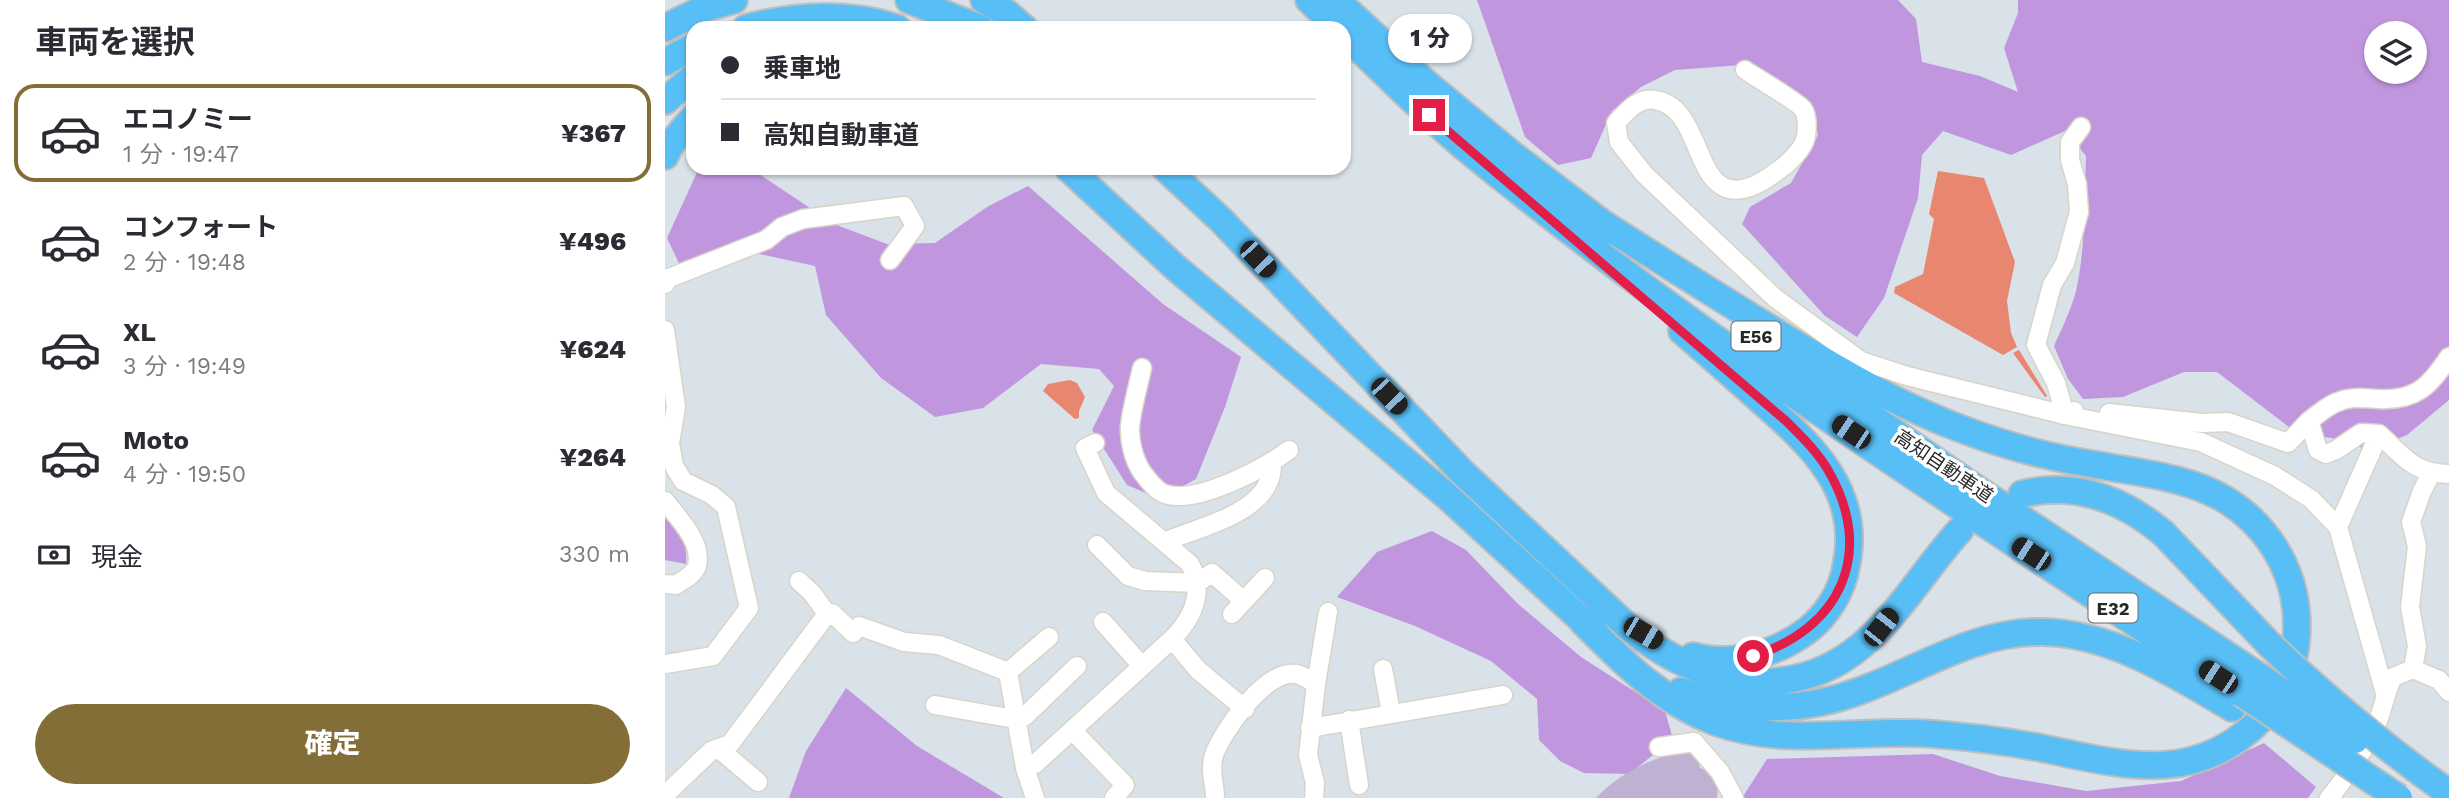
<!DOCTYPE html>
<html lang="ja">
<meta charset="utf-8">
<style>
body{margin:0;font-family:"Work Sans","Noto Sans JP",sans-serif;background:#f7f7f7;color:#2b2b33;height:100vh;display:flex;flex-direction:column;font-size:26px;white-space:nowrap}
*{box-sizing:border-box;margin:0}
p{font-size:23px;color:#7c7c81}
.icon{flex:none;width:38px;height:38px;fill:none;stroke:currentColor;stroke-width:2;stroke-linecap:round;stroke-linejoin:round}
.map{position:relative;flex:1;overflow:hidden}
.details{display:flex;flex-direction:column;background:#fff;width:665px}
.details>*{flex:none}
.guide{position:absolute;left:21px;top:21px;width:665px;height:154px;border-radius:21px;box-shadow:0 2px 5px #0004;display:grid;align-content:center;height:154px;padding:0 35px;background:#fff}
.tools{position:absolute;left:1699px;top:21px;display:grid;gap:14px}
.tools a{display:grid;place-items:center;width:63px;height:63px;border-radius:50%;background:#fff;box-shadow:0 2px 5px #0004;font-size:35px}
.end{position:absolute;width:32px;height:32px;margin:-16px;border:9px solid #e11d48;background:#fff;box-shadow:0 0 0 4px #fff}
.from{border-radius:50%}
.bubble{position:absolute;height:49px;border-radius:24px;background:#fff;box-shadow:0 2px 5px #0004;font-size:23px;font-weight:800;line-height:49px;text-align:center}
.car{position:absolute;width:21px;height:42px;margin:-21px -10px;border-radius:9px;box-shadow:0 0 5px 2px #0007;background:linear-gradient(#222 24%,#8ab4d8 0 40%,#222 0 76%,#8ab4d8 0 86%,#222 0)}
.guide b{display:flex;align-items:center;gap:24px;height:66px;font-size:26px}
.guide b+b{border-top:2px solid #e1e1e2}
.guide i{width:18px;height:18px;background:#2b2b33}
ul{padding:0;list-style:none}
li{display:flex;align-items:center;gap:21px;height:98px;margin:0 14px 10px;padding:0 21px;border:4px solid transparent;border-radius:21px}
li div{flex:1}
li b{display:block;font-size:26px}
li em{font-style:normal;font-weight:800}
li.active{border-color:#846e38}
li>.icon{width:63px;height:63px;stroke-width:1.5}
h2{padding:0 35px;font-size:32px;line-height:84px}
.pay{display:flex;align-items:center;gap:18px;height:77px;padding:0 35px;font-size:26px}
.pay p{margin-inline-start:auto}
.button{display:flex;gap:14px;margin-top:auto;padding:14px 35px}
.button a{flex:1;height:80px;border-radius:42px;background:#846e38;color:#fff;font-size:28px;font-weight:800;line-height:80px;text-align:center}
main{display:flex;flex:1;min-height:0}
.map>svg:first-child{display:block}
.green{fill:#c097de;fill-rule:evenodd}
.cemetery{fill:#bfb1d2}
.water{fill:#e8866f}
.lines{fill:none;stroke-linecap:round;stroke-linejoin:round}
.minor-casing{stroke:#d9d4c7;stroke-width:21}
.highway-casing{stroke:#bebebe;stroke-width:30}
.minor{stroke:#fff;stroke-width:18}
.highway{stroke:#57bef6;stroke-width:26}
.highway-bridge-casing{stroke:#bebebe;stroke-width:30;stroke-linecap:butt}
.highway-bridge{stroke:#57bef6;stroke-width:26}
.route{stroke:#e11d48;stroke-width:9}
.labels{text-anchor:middle;dominant-baseline:central;stroke-width:7;stroke-linejoin:round;paint-order:stroke}
.shield{fill:#fff;stroke:#686868;stroke-width:2}
.shield-label{font-size:18px;font-weight:bold;fill:#272727}
.street-label{font-size:19px;fill:#272727;stroke:#fff}
</style>
<main>
<section class="details">
<h2>車両を選択</h2>
<ul>
<li class="active"><svg class="icon" aria-label="car" viewBox="0 0 24 24"><path d="M5 17H2v-5l4-1 3-4h7l3 4 3 1v5h-3M9 17h6M6 11h13"/><circle cx="7" cy="17" r="2"/><circle cx="17" cy="17" r="2"/></svg><div><b>エコノミー</b><p>1 分 · 19:47</p></div><em>¥367</em></li>
<li><svg class="icon" aria-label="car" viewBox="0 0 24 24"><path d="M5 17H2v-5l4-1 3-4h7l3 4 3 1v5h-3M9 17h6M6 11h13"/><circle cx="7" cy="17" r="2"/><circle cx="17" cy="17" r="2"/></svg><div><b>コンフォート</b><p>2 分 · 19:48</p></div><em>¥496</em></li>
<li><svg class="icon" aria-label="car" viewBox="0 0 24 24"><path d="M5 17H2v-5l4-1 3-4h7l3 4 3 1v5h-3M9 17h6M6 11h13"/><circle cx="7" cy="17" r="2"/><circle cx="17" cy="17" r="2"/></svg><div><b>XL</b><p>3 分 · 19:49</p></div><em>¥624</em></li>
<li><svg class="icon" aria-label="car" viewBox="0 0 24 24"><path d="M5 17H2v-5l4-1 3-4h7l3 4 3 1v5h-3M9 17h6M6 11h13"/><circle cx="7" cy="17" r="2"/><circle cx="17" cy="17" r="2"/></svg><div><b>Moto</b><p>4 分 · 19:50</p></div><em>¥264</em></li>
</ul>
<div class="pay"><svg class="icon" aria-label="cash" viewBox="0 0 24 24"><path d="M3 7h18v10H3z"/><circle cx="12" cy="12" r="2"/></svg>現金<p>330 m</p></div>
<div class="button"><a>確定</a></div>
</section>
<div class="map">
<svg width="1784" height="798" viewBox="0 0 1784 798">
<rect width="100%" height="100%" fill="#d9e1e9"/>
<!-- green -->
<path class="green" d="M812 0H1233L1251 19 1257 62 1315 76 1353 92 1339 48 1353 13V0H1784V400L1742 435 1704 450 1667 438 1633 434 1552 372H1519L1458 397 1418 399 1403 379 1389 346C1397 328 1406 310 1411 291 1421 247 1419 201 1421 156L1400 131 1346 155 1278 131 1257 155 1253 198 1219 298 1192 337 1160 316 1077 224 1085 207 1126 183 1153 135 1145 103 1077 65 1010 70 976 87 947 111 926 158 893 165 860 137ZM1712 33H1750V72H1712Z
M34 168H85L169 224 222 244 270 243 322 207 363 186 498 304 576 357 560 407 531 479 495 499 462 485 427 430 449 386 434 369 376 364 318 408 270 417 216 378 161 315 150 266 85 252 18 272 2 238Z
M0 512C14 527 23 543 21 564L0 560Z
M767 531 801 550 853 604 916 657 1000 711 1008 739 964 774 919 773 895 761 874 740 872 699 826 661 750 626 672 597 712 552Z
M181 688 252 746 339 798H124L141 751Z
M1599 743 1651 787 1643 798H1077L1102 759 1268 754 1335 776 1421 791 1516 781Z"/>
<!-- cemetery -->
<path class="cemetery" d="M1030 747 1035 768 1054 775 1052 798H931C957 770 993 756 1030 747Z"/>
<!-- water -->
<path class="water" d="M1273 171 1319 178 1350 262 1342 301 1346 333 1352 347 1338 355 1229 293 1230 287 1258 274 1269 219 1264 214Z
M1354 350 1382 396 1380 397 1348 353Z
M405 380 412 383 420 397 414 411V418L410 419 378 391 383 384Z"/>
<g class="lines">
<!-- minor casing -->
<g class="minor-casing">
<path id="minor" d="M1080 70C1090 77 1133 102 1138 109 1143 116 1142 128 1141 136 1139 149 1122 165 1111 172 1098 182 1078 194 1061 188 1029 176 1033 106 990 100 973 97 962 111 951 123L954 142 979 174 1110 298 1196 361 1242 376 1400 415 1536 442 1610 476 1646 499 1673 527 1720 693
M0 284 4 278 101 240 117 227 138 219 239 206 250 226 225 260
M0 330 11 407 5 443 9 466 18 481 47 495 61 507 84 608 48 656 0 664
M477 368C473 387 467 407 465 426 464 441 469 460 477 472 483 480 491 491 500 494 531 505 600 468 624 450
M1409 411 1400 415 1391 383 1371 345 1387 285 1400 263 1414 212 1412 184 1405 160V142L1416 127
M1444 413 1537 423 1563 422 1623 443 1644 421
M1714 434C1738 456 1749 474 1784 474
M430 443 420 448 441 493 525 564C540 592 528 618 507 639
M0 501C13 518 38 542 32 566 29 575 18 580 11 585L0 584
M1673 527 1714 434 1696 433 1671 450 1661 454 1653 450 1644 421C1652 415 1661 407 1670 403 1685 396 1698 398 1713 399 1751 401 1765 386 1784 357
M499 542C536 526 610 512 607 462
M432 545 463 576 480 581 532 583 547 573 579 601
M162 614 167 613 188 633 194 626 239 642 274 645 343 672 360 768
M567 614 600 578
M438 622 477 666
M718 669 726 713
M1748 669 1752 646 1745 607 1752 546 1746 522 1757 491 1766 474
M343 672 384 637
M270 705 344 718 359 717 412 666
M684 720 694 785
M645 728 838 695
M407 730 460 785 449 798
M994 747 1029 742 1055 772 1069 798
M53 748 93 782
M0 795 46 751 65 744 162 614 147 593 134 581
M370 798 360 768 370 764 507 639 533 670 580 709
M550 798C550 783 544 770 549 755 558 730 601 669 631 674 638 675 645 681 651 684
M649 798 650 783 643 755 651 684 663 612
M1664 798C1679 781 1707 739 1714 718 1719 704 1721 691 1728 677L1748 669 1774 680 1784 692"/>
</g>
<!-- highway casing -->
<g class="highway-casing">
<path id="highway" d="M244 0 315 28
M319 0 343 14 359 28
M644 0 673 28
M671 0 761 83 849 156 949 232
M0 28 40 8 69 0
M81 28C129 15 183 12 232 28
M679 34C718 71 756 110 797 145 1042 347 1312 518 1576 693
M0 62 28 47
M0 101 28 77
M0 156 6 144 28 118
M403 168 511 268 783 497 930 632
M500 168 556 220 799 474 963 627C1035 687 1132 708 1206 637 1240 605 1264 564 1295 530
M1017 331C1043 353 1068 376 1093 398 1145 444 1198 490 1181 567 1177 591 1162 615 1143 630 1111 654 1068 667 1028 656
M1104 346 1309 487 1589 673
M1357 494C1410 481 1457 499 1498 533L1605 645
M918 622C958 662 997 702 1051 722 1121 748 1196 728 1268 734 1305 737 1340 741 1376 748 1458 765 1531 787 1597 718 1625 690 1635 648 1631 609 1626 564 1600 524 1561 500 1523 477 1475 473 1432 465 1387 458 1344 447 1302 431 1238 408 1180 374 1122 339 1060 301 998 262 937 223
M1016 691C1076 712 1138 713 1197 690 1257 668 1311 631 1377 632 1446 633 1510 674 1567 708"/>
</g>
<!-- minor -->
<use href="#minor" class="minor"/>
<!-- highway -->
<use href="#highway" class="highway"/>
<!-- highway-bridge casing -->
<g class="highway-bridge-casing">
<path id="highway-bridge" d="M1605 645C1662 699 1720 748 1784 793
M1589 673 1690 740
M1576 693 1734 798"/>
</g>
<!-- highway-bridge -->
<use href="#highway-bridge" class="highway-bridge"/>
</g>
<g class="lines">
<!-- route -->
<path class="route" d="M764 115 1121 421C1136 436 1152 451 1163 470 1211 552 1176 629 1088 656"/>
</g>
<g class="labels">
<!-- shield labels -->
<g class="shield">
<rect x="1066.5" y="321.5" width="49" height="29" rx="5"/>
<rect x="1423.5" y="593.5" width="49" height="29" rx="5"/>
</g>
<g class="shield-label">
<text x="1091" y="336">E56</text>
<text x="1448" y="608">E32</text>
</g>
<!-- street labels -->
<g class="street-label">
<text transform="translate(1279 466) rotate(34)">高知自動車道</text>
</g>
</g>
</svg>
<div class="tools">
<a><svg class="icon" aria-label="layers" viewBox="0 0 24 24"><path d="M12 4l9 5-9 5-9-5zM3 14l9 5 9-5"/></svg></a>
</div>
<i class="end from" style="left:1088px;top:656px"></i>
<i class="end" style="left:764px;top:115px"></i>
<div class="bubble" style="left:723px;top:14px;width:84px">1 分</div>
<i class="car" style="left:593px;top:259px;rotate:136deg"></i>
<i class="car" style="left:724px;top:396px;rotate:136deg"></i>
<i class="car" style="left:1186px;top:432px;rotate:304deg"></i>
<i class="car" style="left:1366px;top:554px;rotate:303deg"></i>
<i class="car" style="left:1216px;top:627px;rotate:38deg"></i>
<i class="car" style="left:978px;top:633px;rotate:120deg"></i>
<i class="car" style="left:1553px;top:677px;rotate:303deg"></i>
<div class="guide">
<b><i class="from"></i>乗車地</b>
<b><i></i>高知自動車道</b>
</div>
</div>
</main>
